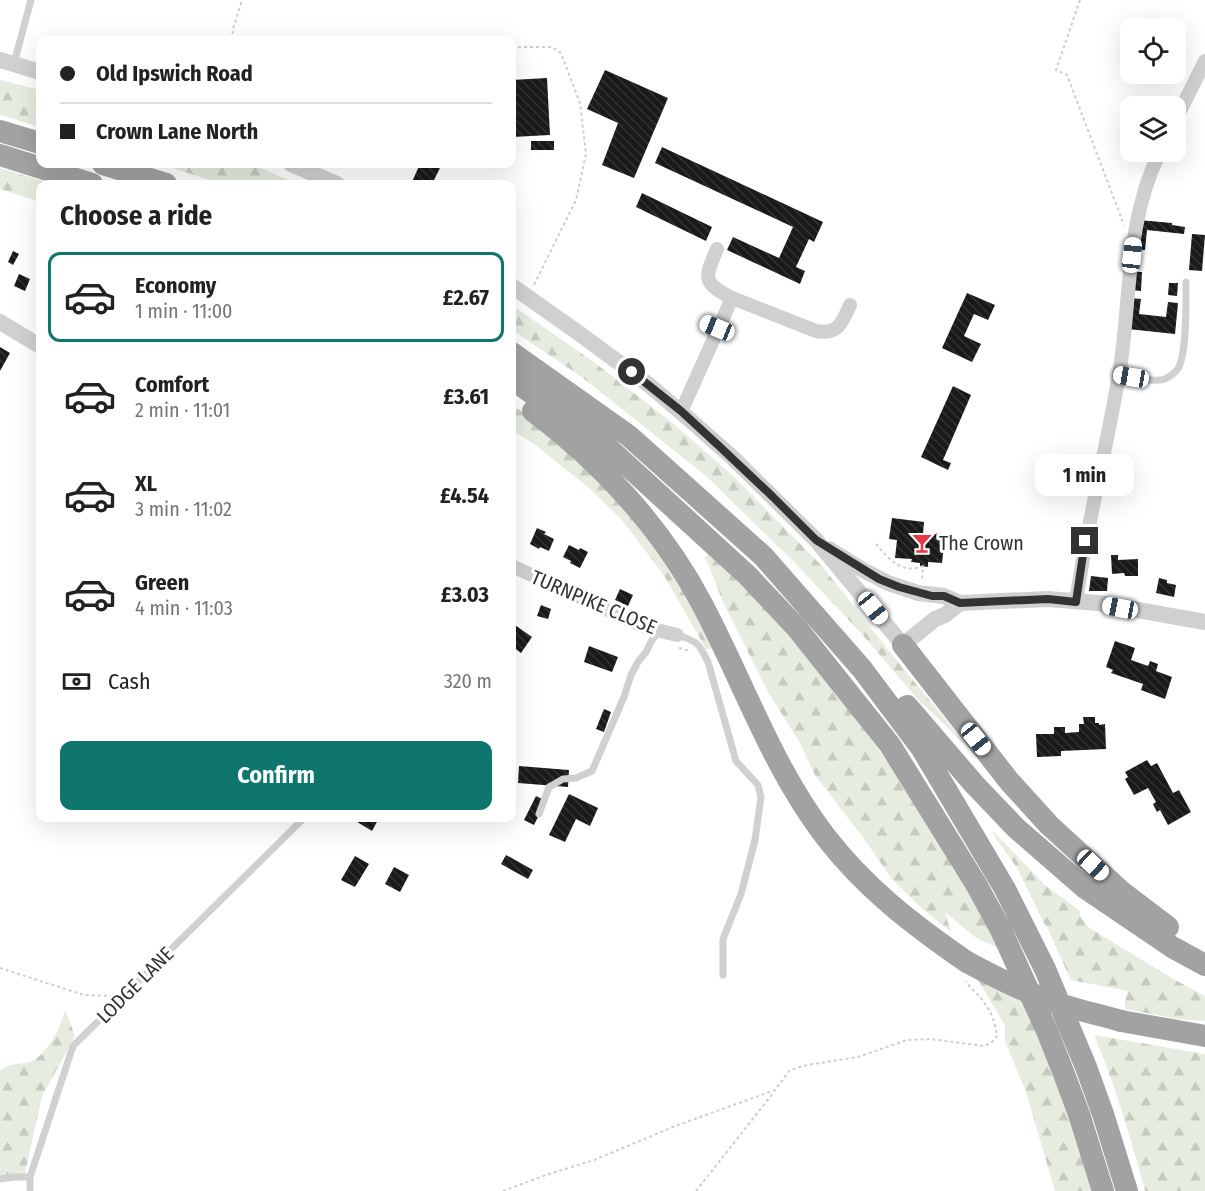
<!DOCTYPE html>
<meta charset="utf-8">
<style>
body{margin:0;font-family:"Fira Sans Condensed",sans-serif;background:#f6f6f6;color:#222;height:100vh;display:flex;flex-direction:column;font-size:22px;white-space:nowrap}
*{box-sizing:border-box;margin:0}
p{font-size:20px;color:#767676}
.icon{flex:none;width:33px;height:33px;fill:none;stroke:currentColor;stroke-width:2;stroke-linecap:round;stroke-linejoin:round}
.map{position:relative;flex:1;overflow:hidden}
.sheet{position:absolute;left:36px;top:180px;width:480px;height:642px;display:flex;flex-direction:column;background:#fff;border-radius:12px;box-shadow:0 6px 24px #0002}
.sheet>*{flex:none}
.banner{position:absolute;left:36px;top:36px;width:480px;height:132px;border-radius:12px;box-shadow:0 6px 24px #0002;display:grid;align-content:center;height:132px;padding:0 24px;background:#fff}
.controls{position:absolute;left:1120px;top:18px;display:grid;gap:12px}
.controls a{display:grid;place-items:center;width:66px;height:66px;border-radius:12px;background:#fff;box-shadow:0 6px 24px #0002;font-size:30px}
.end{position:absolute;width:27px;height:27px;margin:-14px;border:8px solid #333;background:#fff;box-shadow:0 0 0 3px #fff}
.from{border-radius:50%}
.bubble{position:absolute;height:42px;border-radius:12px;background:#fff;box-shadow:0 6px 24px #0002;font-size:20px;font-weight:700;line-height:42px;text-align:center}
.car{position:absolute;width:18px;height:36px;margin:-18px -9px;border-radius:8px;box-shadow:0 0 4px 2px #0007;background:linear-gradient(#fff 24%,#345 0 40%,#fff 0 76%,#345 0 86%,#fff 0)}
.banner b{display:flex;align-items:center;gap:21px;height:57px;font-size:22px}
.banner b+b{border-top:2px solid #e0e0e0}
.banner i{width:15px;height:15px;background:#222}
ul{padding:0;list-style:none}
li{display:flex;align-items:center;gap:18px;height:90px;margin:0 12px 9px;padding:0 12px;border:3px solid transparent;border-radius:12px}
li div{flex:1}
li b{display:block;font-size:22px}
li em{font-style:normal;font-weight:700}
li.on{border-color:#0f766e}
li>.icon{width:54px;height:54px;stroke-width:1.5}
h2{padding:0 24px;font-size:27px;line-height:72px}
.pay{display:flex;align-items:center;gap:15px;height:66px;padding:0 24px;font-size:22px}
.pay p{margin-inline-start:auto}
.action{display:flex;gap:12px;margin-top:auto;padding:12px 24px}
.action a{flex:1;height:69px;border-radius:12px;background:#0f766e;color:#fff;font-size:24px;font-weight:700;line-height:69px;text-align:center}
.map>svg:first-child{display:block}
.forest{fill:url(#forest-firs)}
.building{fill:url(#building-back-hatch)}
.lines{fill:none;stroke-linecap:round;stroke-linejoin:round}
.path{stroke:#cdcdcd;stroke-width:2;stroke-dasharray:3 3;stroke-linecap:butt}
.service{stroke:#d0d0d0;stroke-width:7}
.minor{stroke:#d0d0d0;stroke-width:14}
.tertiary{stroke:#d0d0d0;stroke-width:16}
.trunk{stroke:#a2a2a2;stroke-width:22}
.trunk-bridge{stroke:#a2a2a2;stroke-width:22}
.route{stroke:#333;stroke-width:8}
.labels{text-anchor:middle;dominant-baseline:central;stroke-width:6;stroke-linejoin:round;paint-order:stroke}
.poi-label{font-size:20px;fill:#333;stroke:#fff;text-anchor:start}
.street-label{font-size:20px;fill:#333;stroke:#fff}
</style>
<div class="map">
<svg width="1205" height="1191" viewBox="0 0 1205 1191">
<defs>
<pattern id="forest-firs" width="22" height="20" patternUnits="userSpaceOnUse" patternTransform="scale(1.5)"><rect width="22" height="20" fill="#e6ecdf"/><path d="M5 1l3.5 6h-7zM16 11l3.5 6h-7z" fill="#c6cbc0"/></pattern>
<pattern id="building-back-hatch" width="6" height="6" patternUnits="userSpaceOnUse" patternTransform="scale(1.5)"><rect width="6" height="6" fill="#1a1a1a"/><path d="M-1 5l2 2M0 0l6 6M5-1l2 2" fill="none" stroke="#333"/></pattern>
</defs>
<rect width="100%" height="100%" fill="#fff"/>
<!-- forest -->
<path class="forest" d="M0 80 40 90V127L0 115Z
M160 164H251L298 184H222Z
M0 168 52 184H40V202L0 189Z
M512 305 595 363 670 421 731 474 822 566 897 661 975 755 938 718 921 703 861 633 795 563 706 476 583 378 512 330Z
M512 404 567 448 608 487 677 577 715 649H706L663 574 622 520 588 487 534 444 512 430Z
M709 553 811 654 978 890 1008 953 975 937 945 912 951 932 918 905 892 879 862 836 815 775 799 741 769 694 723 602 708 563 705 558Z
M993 831 1045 885 1080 911V916L1088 927 1175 980 1205 996V1021L1178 1019 1125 1009V1002L1128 991 1071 980 1046 925H1045L1017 868 993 834Z
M978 980 1034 1008 1095 1191H1055L1026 1092 1005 1041V1025Z
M65 1010 75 1036 42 1096 24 1178 0 1182V1071C13 1061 18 1066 32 1061 46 1056 62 1025 65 1010Z
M1094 1035 1205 1054V1191H1145C1131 1138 1115 1085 1094 1035Z"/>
<!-- building -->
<path class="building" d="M605 70 668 98 634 178 602 165 618 123 587 109Z
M547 78 550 135 512 137V80Z
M531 141H554V150H531Z
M662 147 823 222 814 242 809 239 796 267 805 271 800 284 727 250 733 237 779 258 793 227 655 163Z
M420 164H442L432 184H411Z
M642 193 712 227 706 241 636 207Z
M1139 220 1172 223V225L1185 227 1184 234 1147 230 1145 250 1136 249Z
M1192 234 1205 235 1202 271 1189 270Z
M13 251 19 254 13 265 8 262Z
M1133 272H1142L1141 291 1131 290Z
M19 274 30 279 25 291 14 286Z
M1169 283H1178L1177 296 1168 295Z
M967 293 995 305 988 320 974 314 964 336 981 344 972 362 942 348Z
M1131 298 1141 299 1139 314 1166 317 1168 302 1178 303 1175 334 1128 329Z
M0 347 10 353 0 371Z
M953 386 971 395 943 460 951 463 948 470 921 457Z
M892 518 924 522 923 534 931 535V533L949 535 947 546 944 545 942 563 928 562V567L920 566V563L911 562 912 559 895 558 897 540 889 539Z
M537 528 546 532 544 534 554 539 549 551 540 547 539 549 530 544Z
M569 545 579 550 580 548 588 552 580 568 570 563 571 561 563 557Z
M1111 555H1118V560L1138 559V576H1125L1124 573 1112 574Z
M1091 576 1108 578 1107 591H1089Z
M1159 578 1167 580V583L1176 585 1174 597 1156 593Z
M620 589 633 595 628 606 615 600Z
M541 605 551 609 548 619 537 616Z
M512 623 532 637 521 653 512 646Z
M1115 641 1135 648 1131 660 1148 666 1150 661 1158 664 1156 671 1172 677 1165 699 1141 690 1143 684 1111 673 1113 670 1106 667Z
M589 646 618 657 612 672 584 662Z
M604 709 611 712 604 732 596 729Z
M1083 717H1095V723H1099V725L1105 724 1106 749 1061 751V756L1037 757 1036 734H1054V727H1065V733L1079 732V724H1084Z
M1147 760 1151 766 1157 763 1173 793 1179 790 1191 812 1168 825 1160 810 1157 812 1153 804 1156 802 1148 788 1134 795 1125 779 1128 777 1125 772Z
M519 766 569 770 568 787 518 783Z
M569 794 598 808 590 826 576 819 565 842 549 835Z
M536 796 546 801 534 825 524 820Z
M355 818H379L372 831 354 820Z
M506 855 533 870 528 879 501 864Z
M355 856 369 864 355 887 341 880Z
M394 867 409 875 400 892 385 884Z"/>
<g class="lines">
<!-- path -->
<path class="path" d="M1080 0 1056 70 1067 75 1124 225
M232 40 233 29 242 0
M512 47H552L561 53 580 103 586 154 576 200 534 285
M876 544C888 559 903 575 923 566L922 581
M679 648 691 651
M0 968 84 995 112 996
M503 1191 546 1175 594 1160 678 1125 775 1090 790 1070 807 1065 858 1057 907 1040 930 1039 984 1046 992 1042 997 1036C996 1026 992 1012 985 1004 980 995 971 990 966 981
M696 1191 774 1092"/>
<!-- service -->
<path class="service" d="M14 63 31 0
M1118 375C1131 377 1153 383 1165 379 1170 377 1177 371 1179 367 1187 349 1186 303 1186 282
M677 635C697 641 699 643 708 662L736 761 758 785 761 797 755 840 741 894 723 939V975
M539 814 549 787 563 779 576 778 592 771 624 697 631 675 638 662 646 652 652 640 659 631
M0 1179 14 1177H30
M30 1191V1177L73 1046 304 818"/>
<!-- minor -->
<path class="minor" d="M1176 119 1205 61
M732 298 816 331C838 335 842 323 850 305
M681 412 732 298C701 282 705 278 717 249
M512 566 645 627 677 635
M1076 602C1087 524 1107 447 1120 369 1131 297 1126 219 1160 152"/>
<!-- tertiary -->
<path class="tertiary" d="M0 60 40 72
M291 164 337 184
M512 286 580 334 649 385 690 420 733 458 816 540 903 645 935 619 945 615 960 603
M0 322 40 346
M829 549 863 570 888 583 918 593 944 596 960 603 1048 599 1098 603 1205 622"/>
<!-- trunk -->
<path class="trunk" d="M0 131 40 143
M0 155 92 184
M512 353 629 436 763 556 862 669 922 749 1005 889 1045 969 1086 1067 1103 1114 1127 1191
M512 379 605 445 747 575 796 627 890 745 976 884 1001 930 1047 1031 1064 1074 1079 1114 1103 1191
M533 411C601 462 662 528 702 604 743 681 771 765 825 836 865 888 913 925 967 962
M903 645 1009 781 1049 825 1122 892 1168 927
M907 706 974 784 1016 828 1085 888 1172 947 1205 965
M1121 1021 1205 1036"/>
<!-- trunk-bridge -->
<path class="trunk-bridge" d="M103 164 166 184
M967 962C993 976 1020 990 1048 1000 1072 1009 1097 1014 1121 1021"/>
</g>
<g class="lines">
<!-- route -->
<path class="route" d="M632 372 681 411 719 446 773 497 816 540 879 579 899 587 932 596H944L960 603 1048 599 1076 602 1085 541"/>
</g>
<!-- icons -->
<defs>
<g id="bar-bare" transform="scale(1.62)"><path d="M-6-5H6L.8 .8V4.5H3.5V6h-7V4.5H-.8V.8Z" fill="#e63946" stroke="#fff" stroke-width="2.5" paint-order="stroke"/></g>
</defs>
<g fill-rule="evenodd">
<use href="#bar-bare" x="922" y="543"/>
</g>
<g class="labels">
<!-- poi labels -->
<g class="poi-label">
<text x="939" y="543">The Crown</text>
</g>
<!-- street labels -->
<g class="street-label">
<text transform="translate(594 602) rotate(23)">TURNPIKE CLOSE</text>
<text transform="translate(135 985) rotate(-45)">LODGE LANE</text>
</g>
</g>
</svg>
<div class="controls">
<a><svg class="icon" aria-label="locate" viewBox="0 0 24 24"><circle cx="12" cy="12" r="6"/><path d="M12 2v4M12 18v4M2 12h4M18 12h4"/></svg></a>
<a><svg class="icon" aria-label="layers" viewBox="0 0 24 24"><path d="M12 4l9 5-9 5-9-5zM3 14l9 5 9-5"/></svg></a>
</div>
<i class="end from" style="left:632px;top:372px"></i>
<i class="end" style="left:1085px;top:541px"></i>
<div class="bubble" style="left:1035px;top:454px;width:99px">1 min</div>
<i class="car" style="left:1132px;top:255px;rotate:6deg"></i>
<i class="car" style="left:717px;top:328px;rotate:292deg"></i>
<i class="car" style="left:1131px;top:377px;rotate:280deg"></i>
<i class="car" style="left:873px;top:608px;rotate:141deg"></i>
<i class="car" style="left:1120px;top:608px;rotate:281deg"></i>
<i class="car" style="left:976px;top:739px;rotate:141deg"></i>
<i class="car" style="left:1093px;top:865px;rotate:133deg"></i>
<div class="banner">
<b><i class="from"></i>Old Ipswich Road</b>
<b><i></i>Crown Lane North</b>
</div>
<section class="sheet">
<h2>Choose a ride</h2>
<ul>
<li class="on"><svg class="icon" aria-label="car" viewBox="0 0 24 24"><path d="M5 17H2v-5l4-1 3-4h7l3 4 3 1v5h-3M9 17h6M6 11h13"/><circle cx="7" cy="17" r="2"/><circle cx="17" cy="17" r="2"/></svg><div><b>Economy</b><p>1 min · 11:00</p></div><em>£2.67</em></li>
<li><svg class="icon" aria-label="car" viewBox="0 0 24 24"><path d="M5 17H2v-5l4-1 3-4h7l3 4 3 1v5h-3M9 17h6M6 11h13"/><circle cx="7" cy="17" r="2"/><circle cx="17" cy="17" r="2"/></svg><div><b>Comfort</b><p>2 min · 11:01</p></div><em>£3.61</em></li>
<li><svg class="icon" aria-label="car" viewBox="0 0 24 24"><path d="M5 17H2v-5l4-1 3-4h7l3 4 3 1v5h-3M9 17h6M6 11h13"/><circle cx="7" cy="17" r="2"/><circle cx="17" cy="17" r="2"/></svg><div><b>XL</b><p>3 min · 11:02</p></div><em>£4.54</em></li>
<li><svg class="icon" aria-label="car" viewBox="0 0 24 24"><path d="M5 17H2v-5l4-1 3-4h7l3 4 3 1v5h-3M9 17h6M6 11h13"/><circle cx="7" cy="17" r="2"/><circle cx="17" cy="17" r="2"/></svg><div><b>Green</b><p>4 min · 11:03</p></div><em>£3.03</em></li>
</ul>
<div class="pay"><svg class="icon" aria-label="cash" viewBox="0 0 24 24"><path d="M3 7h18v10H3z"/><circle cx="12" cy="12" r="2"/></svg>Cash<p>320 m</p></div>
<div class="action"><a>Confirm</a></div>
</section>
</div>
